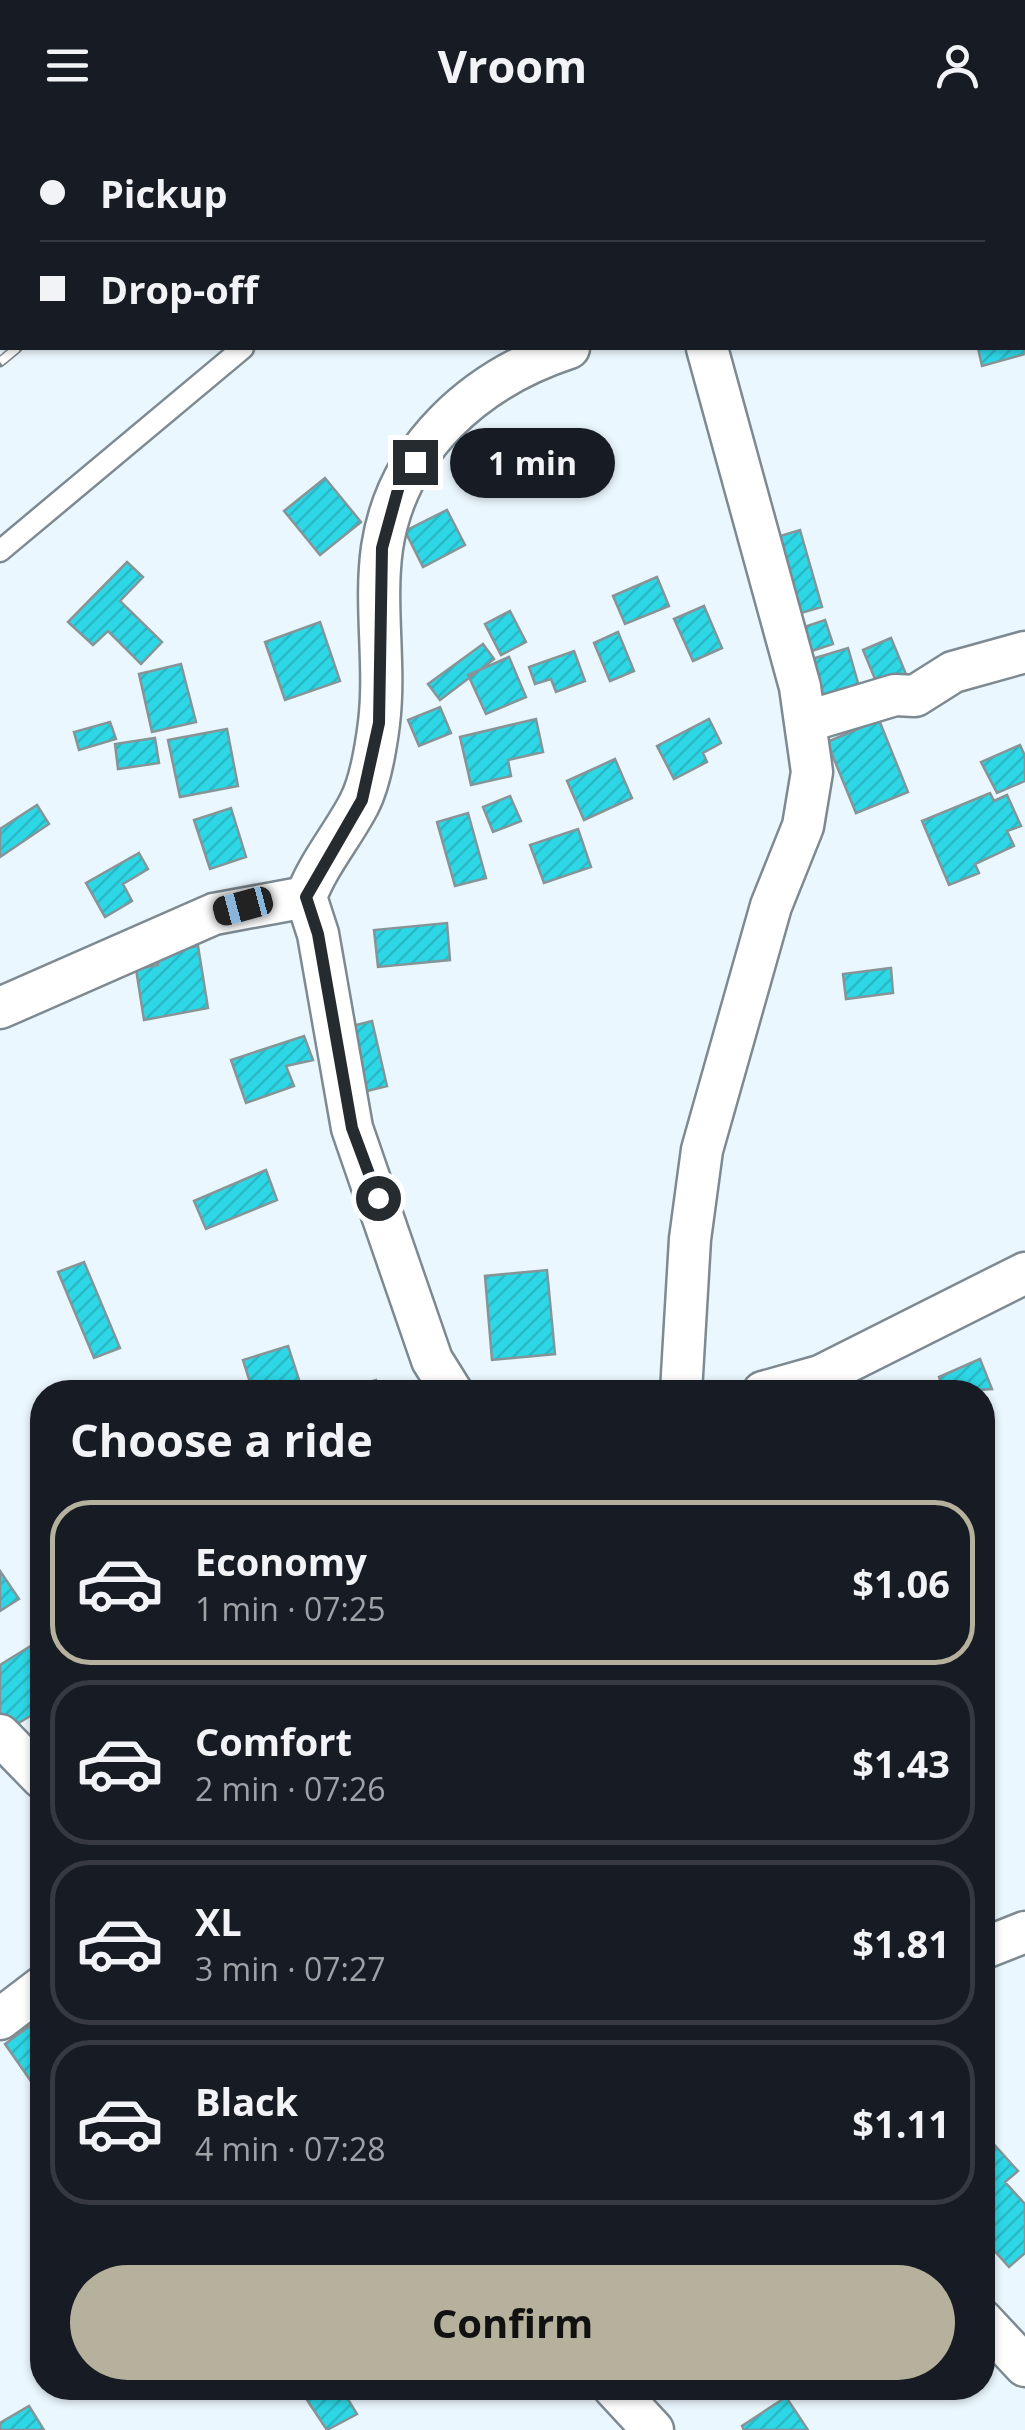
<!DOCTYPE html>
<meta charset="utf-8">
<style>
body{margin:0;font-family:"Open Sans",sans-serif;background:#20242c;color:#f1f3f6;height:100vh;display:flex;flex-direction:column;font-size:38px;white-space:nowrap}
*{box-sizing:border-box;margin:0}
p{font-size:32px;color:#9ea1a6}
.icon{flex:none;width:55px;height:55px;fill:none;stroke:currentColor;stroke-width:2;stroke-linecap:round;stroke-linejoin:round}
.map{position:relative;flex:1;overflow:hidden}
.details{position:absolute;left:30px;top:1250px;width:965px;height:1020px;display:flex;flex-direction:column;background:#171b24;border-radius:40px;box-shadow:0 2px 8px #0004}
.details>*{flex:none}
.top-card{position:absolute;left:0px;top:0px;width:1025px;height:220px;box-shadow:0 2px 8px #0004;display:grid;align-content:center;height:220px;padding:0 40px;background:#171b24}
.end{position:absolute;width:45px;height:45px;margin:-22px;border:12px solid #252b2e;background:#fff;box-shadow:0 0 0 5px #fff}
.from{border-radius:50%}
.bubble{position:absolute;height:70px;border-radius:35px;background:#171b24;box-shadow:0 2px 8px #0004;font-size:32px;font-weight:700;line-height:70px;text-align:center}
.car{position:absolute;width:30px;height:60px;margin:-30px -15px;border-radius:12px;box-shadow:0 0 8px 2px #0007;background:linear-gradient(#222 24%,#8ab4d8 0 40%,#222 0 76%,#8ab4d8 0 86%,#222 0)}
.top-card b{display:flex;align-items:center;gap:35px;height:95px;font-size:38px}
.top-card b+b{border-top:2px solid #363941}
.top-card i{width:25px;height:25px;background:#f1f3f6}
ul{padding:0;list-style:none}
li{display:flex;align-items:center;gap:30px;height:165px;margin:0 20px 15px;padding:0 20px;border:5px solid #363941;border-radius:40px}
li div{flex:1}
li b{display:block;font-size:38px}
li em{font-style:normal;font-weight:700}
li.active{border-color:#b6b19c}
li>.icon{width:90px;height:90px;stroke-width:1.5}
h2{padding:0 40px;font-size:45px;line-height:120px}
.button{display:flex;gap:20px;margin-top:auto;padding:20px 40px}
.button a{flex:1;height:115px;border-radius:60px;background:#b6b19c;color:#111;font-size:40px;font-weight:700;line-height:115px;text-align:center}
header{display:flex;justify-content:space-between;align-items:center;height:130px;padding:0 40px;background:#171b24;font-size:45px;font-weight:700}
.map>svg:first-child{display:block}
.building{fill:url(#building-hatch);stroke:#859597;stroke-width:2.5}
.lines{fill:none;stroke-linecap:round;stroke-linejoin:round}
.lane-casing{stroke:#7d8a92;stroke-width:25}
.street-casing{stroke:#7d8a92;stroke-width:45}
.lane{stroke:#fff;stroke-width:20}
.street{stroke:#fff;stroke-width:40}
.rail-casing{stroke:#7d868a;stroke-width:11}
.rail{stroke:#fff;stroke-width:8;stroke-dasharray:22;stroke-linecap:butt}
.route{stroke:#252b2e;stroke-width:12}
</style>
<header><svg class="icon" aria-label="menu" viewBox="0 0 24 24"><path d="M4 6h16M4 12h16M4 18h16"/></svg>Vroom<svg class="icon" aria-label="person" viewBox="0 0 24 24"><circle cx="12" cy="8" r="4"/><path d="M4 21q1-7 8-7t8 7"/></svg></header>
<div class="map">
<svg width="1025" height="2300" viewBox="0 0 1025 2300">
<defs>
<pattern id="building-hatch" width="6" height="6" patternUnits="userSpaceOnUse" patternTransform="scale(2.5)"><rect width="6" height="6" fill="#2ed7e6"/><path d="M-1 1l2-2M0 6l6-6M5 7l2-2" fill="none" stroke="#29b9c6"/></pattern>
</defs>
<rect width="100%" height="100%" fill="#ebf7fe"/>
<!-- building -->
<path class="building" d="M746 0H849L851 2H748Z
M989 0 990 2 920 1 922 0Z
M1022 211 1025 224 982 236 978 218H1022Z
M325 348 361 392 320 425 284 381Z
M447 380 465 415 423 437 405 401Z
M800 400 822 477 766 493 744 417Z
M127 432 143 447 120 471 162 512 141 534 108 501 93 515 68 492Z
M657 447 669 476 625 494 613 466Z
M704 476 722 518 693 531 674 489Z
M510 481 526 512 501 525 485 494Z
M825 490 833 514 779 532 771 508Z
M320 492 340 551 285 570 265 512Z
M618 502 634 541 610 551 594 513Z
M891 508 915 566 855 557 875 549 863 520Z
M483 514 494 529 440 570 428 554Z
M848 518 862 567 799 585 785 537Z
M574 521 585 551 556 562 551 549 535 554 529 537Z
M509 527 526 567 486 584 468 545Z
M181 534 196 592 152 602 139 544Z
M440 577 451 603 419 616 408 590Z
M536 589 543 622 508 630 511 646 471 655 460 607Z
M709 589 721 613 703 623 707 632 674 649 657 616Z
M879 590 908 662 856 683 827 612Z
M110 592 116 609 79 620 74 602Z
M227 599 238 656 180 667 168 610Z
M155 608 159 633 118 639 115 614Z
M1020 615 1025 626V651L997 663 981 632Z
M615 629 632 668 584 690 567 651Z
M990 663 994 671 1007 665 1021 696 1007 701 1014 716 975 734 979 743 949 755 922 691Z
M510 666 521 691 493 702 483 677Z
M37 675 49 694 0 727V699Z
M231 678 246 727 210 739 194 690Z
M468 683 486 748 455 756 437 692Z
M578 699 591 737 544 753 530 715Z
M139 723 148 739 123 754 132 771 105 787 86 753Z
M447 793 450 830 378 837 374 800Z
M198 816 208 878 144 890 136 839 158 835 156 823Z
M891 838 893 863 846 869 843 844Z
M372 891 387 956 359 963 320 904Z
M304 906 313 930 286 936 294 956 246 973 231 930Z
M266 1040 277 1070 206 1099 194 1071Z
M84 1132 120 1218 94 1228 58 1142Z
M547 1140 555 1224 492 1230 485 1146Z
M288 1216 303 1262H253L243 1230Z
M980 1229 992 1259 944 1262 939 1247Z
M376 1250 380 1262H334Z
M0 1441 19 1469 0 1481Z
M42 1509V1546L31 1552 42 1579 0 1604V1535Z
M42 1887V1967L5 1914Z
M982 2001 1018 2041 1005 2052 1025 2074V2123L1009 2137 982 2107Z
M299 2258H353L344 2263 357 2284 327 2300Z
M786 2267 808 2300H744L742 2296Z
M29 2276 44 2300H0V2293Z"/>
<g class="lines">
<!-- lane casing -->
<g class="lane-casing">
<path id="lane" d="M486 2 488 0
M0 421 243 218"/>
</g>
<!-- street casing -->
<g class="street-casing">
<path id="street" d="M612 0 613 2
M1022 84 1025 83
M805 592 895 565 915 566 953 542 1025 522
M0 878 214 784 306 767
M452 1262 432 1230 352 998 318 804 306 767C318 734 343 705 359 674 370 653 376 617 379 593 386 536 374 475 382 418 397 317 477 248 569 218
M681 1262 690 1109 702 1020 771 776 803 696 812 642 800 557 707 218
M763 1262 820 1246 1025 1143
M0 1605 42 1648
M982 1819 1025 1802
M0 1889 42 1857
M982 2190 1025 2236
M614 2258 653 2300"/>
</g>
<!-- lane -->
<use href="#lane" class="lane"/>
<!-- street -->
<use href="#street" class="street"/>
<!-- rail casing -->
<g class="rail-casing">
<path id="rail" d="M268 2 271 0
M0 232 17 218"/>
</g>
<!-- rail -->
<use href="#rail" class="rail"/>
</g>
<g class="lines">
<!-- route -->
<path class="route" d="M378 1068 352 998 318 804 306 767 362 670 379 593 382 418 399 356 415 332"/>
</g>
</svg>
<i class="end from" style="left:378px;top:1068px"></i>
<i class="end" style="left:415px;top:332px"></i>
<div class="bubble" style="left:450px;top:298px;width:165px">1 min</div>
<i class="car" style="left:243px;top:776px;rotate:255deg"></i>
<div class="top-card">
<b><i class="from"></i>Pickup</b>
<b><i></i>Drop-off</b>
</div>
<section class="details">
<h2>Choose a ride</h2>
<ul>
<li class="active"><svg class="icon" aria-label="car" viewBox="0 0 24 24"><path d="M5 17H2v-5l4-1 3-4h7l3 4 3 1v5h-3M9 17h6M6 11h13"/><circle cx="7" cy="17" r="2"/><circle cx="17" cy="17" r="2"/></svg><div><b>Economy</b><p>1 min · 07:25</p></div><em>$1.06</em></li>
<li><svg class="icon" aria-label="car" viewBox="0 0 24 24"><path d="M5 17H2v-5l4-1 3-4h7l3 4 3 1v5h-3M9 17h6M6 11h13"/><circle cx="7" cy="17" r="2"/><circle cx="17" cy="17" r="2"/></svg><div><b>Comfort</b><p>2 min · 07:26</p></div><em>$1.43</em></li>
<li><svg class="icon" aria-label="car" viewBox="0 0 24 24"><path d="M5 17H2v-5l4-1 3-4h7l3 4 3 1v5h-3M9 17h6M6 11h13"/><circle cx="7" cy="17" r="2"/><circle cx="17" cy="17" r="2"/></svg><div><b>XL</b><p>3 min · 07:27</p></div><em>$1.81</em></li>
<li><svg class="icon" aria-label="car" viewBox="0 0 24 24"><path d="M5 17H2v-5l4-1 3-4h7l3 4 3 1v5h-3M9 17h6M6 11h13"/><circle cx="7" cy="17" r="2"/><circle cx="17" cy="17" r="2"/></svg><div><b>Black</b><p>4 min · 07:28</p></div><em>$1.11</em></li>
</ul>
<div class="button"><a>Confirm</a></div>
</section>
</div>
